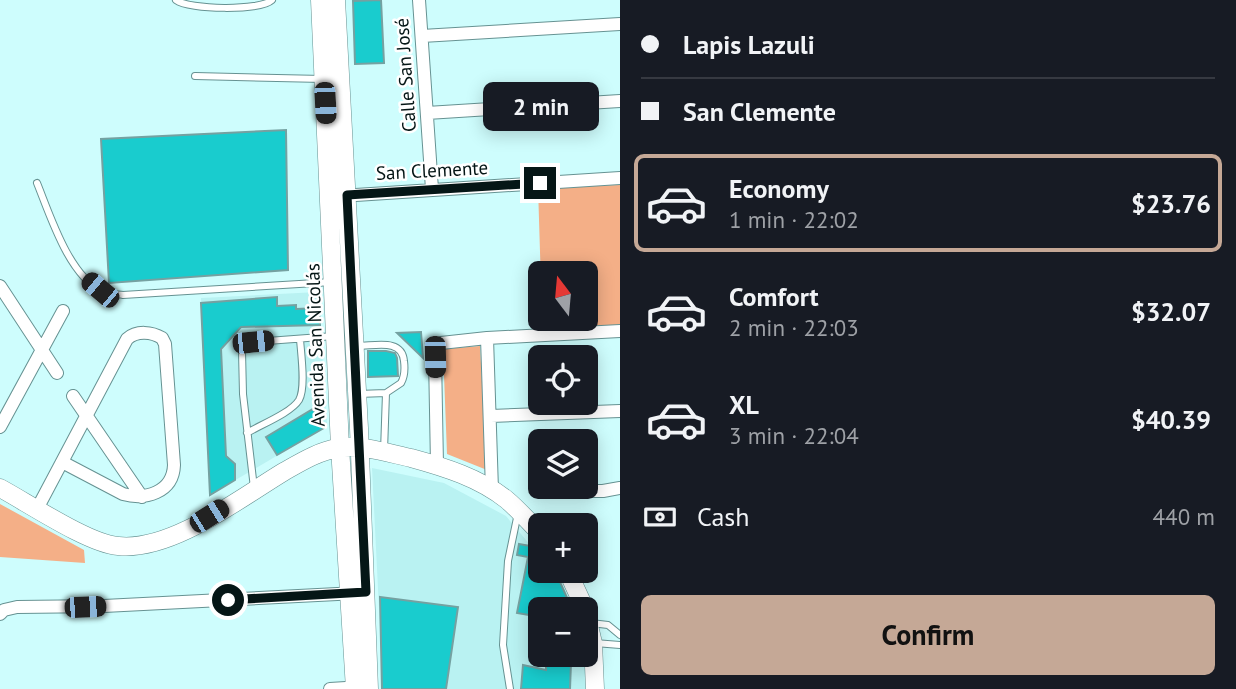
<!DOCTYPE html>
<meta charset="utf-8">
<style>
body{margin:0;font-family:"PT Sans",sans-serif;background:#242831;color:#f1f3f6;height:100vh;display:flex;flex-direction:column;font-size:26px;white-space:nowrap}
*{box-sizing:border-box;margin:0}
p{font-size:23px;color:#9ea1a6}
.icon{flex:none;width:38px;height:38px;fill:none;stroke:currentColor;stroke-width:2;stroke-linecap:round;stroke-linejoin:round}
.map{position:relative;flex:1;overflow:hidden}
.side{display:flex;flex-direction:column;background:#171b24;width:616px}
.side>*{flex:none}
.guide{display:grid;align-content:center;height:154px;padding:0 21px;background:#171b24}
.needle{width:46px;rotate:344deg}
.buttons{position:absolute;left:528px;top:261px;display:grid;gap:14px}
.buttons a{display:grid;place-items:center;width:70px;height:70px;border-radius:10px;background:#171b24;box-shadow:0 4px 18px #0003;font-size:35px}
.end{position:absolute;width:32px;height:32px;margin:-16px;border:9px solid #051616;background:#fff;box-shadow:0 0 0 4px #fff}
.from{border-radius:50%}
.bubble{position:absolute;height:49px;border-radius:10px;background:#171b24;box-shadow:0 4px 18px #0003;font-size:23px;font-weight:700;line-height:49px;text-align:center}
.car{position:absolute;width:21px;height:42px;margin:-21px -10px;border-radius:9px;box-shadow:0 0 5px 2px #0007;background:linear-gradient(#222 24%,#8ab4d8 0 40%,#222 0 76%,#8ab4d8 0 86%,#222 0)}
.guide b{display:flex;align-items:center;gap:24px;height:66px;font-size:26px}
.guide b+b{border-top:2px solid #363941}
.guide i{width:18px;height:18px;background:#f1f3f6}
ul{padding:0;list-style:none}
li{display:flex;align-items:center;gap:21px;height:98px;margin:0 14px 10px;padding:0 7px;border:4px solid transparent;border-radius:10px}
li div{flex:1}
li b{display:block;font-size:26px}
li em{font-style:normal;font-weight:700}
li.current{border-color:#c5a896}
li>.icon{width:63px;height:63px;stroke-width:1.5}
.pay{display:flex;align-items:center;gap:18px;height:77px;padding:0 21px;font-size:26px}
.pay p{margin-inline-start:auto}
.cta{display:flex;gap:14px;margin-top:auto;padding:14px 21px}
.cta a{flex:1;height:80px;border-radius:10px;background:#c5a896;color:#111;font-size:28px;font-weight:700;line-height:80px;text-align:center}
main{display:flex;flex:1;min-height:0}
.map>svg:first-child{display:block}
.built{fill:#b9f2f2}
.green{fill:#f4af87}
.building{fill:#19ccce;stroke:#75a1a1;stroke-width:2}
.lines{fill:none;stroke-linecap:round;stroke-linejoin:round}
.lane-casing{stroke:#669292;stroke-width:8}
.street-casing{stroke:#669292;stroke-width:14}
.secondary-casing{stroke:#669292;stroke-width:19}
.lane{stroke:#fff;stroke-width:6}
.street{stroke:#fff;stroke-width:12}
.secondary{stroke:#fff;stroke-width:18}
.route{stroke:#051616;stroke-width:9}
.labels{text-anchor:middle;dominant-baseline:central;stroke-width:5;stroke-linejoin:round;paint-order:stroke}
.street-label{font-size:19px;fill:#051616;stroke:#fff}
</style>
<main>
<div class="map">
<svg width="620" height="689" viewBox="0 0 620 689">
<rect width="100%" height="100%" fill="#cefdfd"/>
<!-- built -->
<path class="built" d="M318 292 327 423 324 428 210 495 201 298Z
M372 468 444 483 506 516 541 558V570L551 571 563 586 573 609H541V654L582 655 588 689H383Z"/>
<!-- green -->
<path class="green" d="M620 185V326L542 332V319L586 318V273H541V284L538 187Z
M480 346 487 470 447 454 443 349Z
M0 504 84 550 85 563 0 557Z"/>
<!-- building -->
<path class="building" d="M381 0 384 63 355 64 353 1Z
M286 130 288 270 109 283 101 139Z
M277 297V306L296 305V309L319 308 320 325 241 327 221 349 226 456 235 464V480L210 495 201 303Z
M421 332 423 358 397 333Z
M368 351H386L395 353 397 358 398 376 368 377Z
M313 409 324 428 277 455 266 437Z
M519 544 530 546 541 559V570H550L560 582 572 609H541V617L517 613 528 557 517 555Z
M380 597 458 607 446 689H382Z
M546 660 571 663 570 689H521L523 665 546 670Z"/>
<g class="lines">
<!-- lane casing -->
<g class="lane-casing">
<path id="lane" d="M176 0C189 10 260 11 272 0
M195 76 323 79
M37 183C50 215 69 276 102 291 108 294 116 294 123 295L332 282
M358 394 386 393 401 383C405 376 405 369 404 361 402 338 375 346 358 346
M247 433C260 425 291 413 299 400 306 388 301 354 300 339
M384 451 386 393
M254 488 243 394 242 351 253 342 334 336
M591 623 608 625 620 635
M595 643 620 645
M510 689 503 645 508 561 518 513"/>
</g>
<!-- street casing -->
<g class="street-casing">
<path id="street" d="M419 0 432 189
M422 36 620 24
M427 113 620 101
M340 196 620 178
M0 286 57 373
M487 338 492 490
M73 396 142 497
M491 416 620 411
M0 427 63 311
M437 465 435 357 437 346 441 343 487 338 620 331
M541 491H603L620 488
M37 509 127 339C137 330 152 332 162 338L165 344 174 465C173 493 145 500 123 494L64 463
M0 614 4 610 17 607 104 606 357 593
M330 689 362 687"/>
</g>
<!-- secondary casing -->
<g class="secondary-casing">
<path id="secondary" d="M320 0 340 447 355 689
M336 0 359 428 369 689
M0 488C28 503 89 544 118 546 171 552 240 498 285 471 301 462 319 451 338 448 361 444 388 453 411 458 444 467 480 478 507 500 519 510 530 523 541 534
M567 570 585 609
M586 613 593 643 595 689"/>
</g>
<!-- lane -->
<use href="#lane" class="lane"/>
<!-- street -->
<use href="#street" class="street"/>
<!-- secondary -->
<use href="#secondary" class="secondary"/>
</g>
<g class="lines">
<!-- route -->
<path class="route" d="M228 600 366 592 347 195 540 183"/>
</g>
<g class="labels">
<!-- street labels -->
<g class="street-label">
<text transform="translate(405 75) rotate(-94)">Calle San José</text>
<text transform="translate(432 170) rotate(-3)">San Clemente</text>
<text transform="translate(315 345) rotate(-92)">Avenida San Nicolás</text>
</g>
</g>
</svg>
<div class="buttons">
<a><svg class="needle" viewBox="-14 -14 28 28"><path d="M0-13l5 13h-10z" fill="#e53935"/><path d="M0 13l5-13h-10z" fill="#9ea1a6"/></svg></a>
<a><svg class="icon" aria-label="locate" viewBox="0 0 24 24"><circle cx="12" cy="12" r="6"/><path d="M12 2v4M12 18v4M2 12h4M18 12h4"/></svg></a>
<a><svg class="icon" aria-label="layers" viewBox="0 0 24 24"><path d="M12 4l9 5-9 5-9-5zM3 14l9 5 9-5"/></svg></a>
<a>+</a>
<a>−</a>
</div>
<i class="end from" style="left:228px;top:600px"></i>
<i class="end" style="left:540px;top:183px"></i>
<div class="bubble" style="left:483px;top:82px;width:116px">2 min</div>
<i class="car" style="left:325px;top:103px;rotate:177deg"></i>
<i class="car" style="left:100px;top:290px;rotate:310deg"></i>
<i class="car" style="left:253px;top:342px;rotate:84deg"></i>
<i class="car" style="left:435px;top:357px;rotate:179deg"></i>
<i class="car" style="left:209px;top:516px;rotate:58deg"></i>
<i class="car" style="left:85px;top:607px;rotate:88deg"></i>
</div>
<section class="side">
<div class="guide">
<b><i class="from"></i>Lapis Lazuli</b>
<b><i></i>San Clemente</b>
</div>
<ul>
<li class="current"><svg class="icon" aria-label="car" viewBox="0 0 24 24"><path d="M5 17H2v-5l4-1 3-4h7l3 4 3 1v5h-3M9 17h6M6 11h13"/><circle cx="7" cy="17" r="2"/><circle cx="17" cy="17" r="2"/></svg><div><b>Economy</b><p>1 min · 22:02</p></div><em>$23.76</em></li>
<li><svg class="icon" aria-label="car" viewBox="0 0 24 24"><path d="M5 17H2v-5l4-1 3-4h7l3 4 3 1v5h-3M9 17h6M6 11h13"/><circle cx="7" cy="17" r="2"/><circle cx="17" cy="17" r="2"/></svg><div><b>Comfort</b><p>2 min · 22:03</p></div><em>$32.07</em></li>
<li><svg class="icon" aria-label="car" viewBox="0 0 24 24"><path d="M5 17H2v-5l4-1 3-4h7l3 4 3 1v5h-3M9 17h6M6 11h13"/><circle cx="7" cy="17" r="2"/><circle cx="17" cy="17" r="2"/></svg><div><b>XL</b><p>3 min · 22:04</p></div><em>$40.39</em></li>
</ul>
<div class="pay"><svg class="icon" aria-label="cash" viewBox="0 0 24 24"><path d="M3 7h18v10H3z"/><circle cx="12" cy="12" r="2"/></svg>Cash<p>440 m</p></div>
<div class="cta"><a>Confirm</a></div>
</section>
</main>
